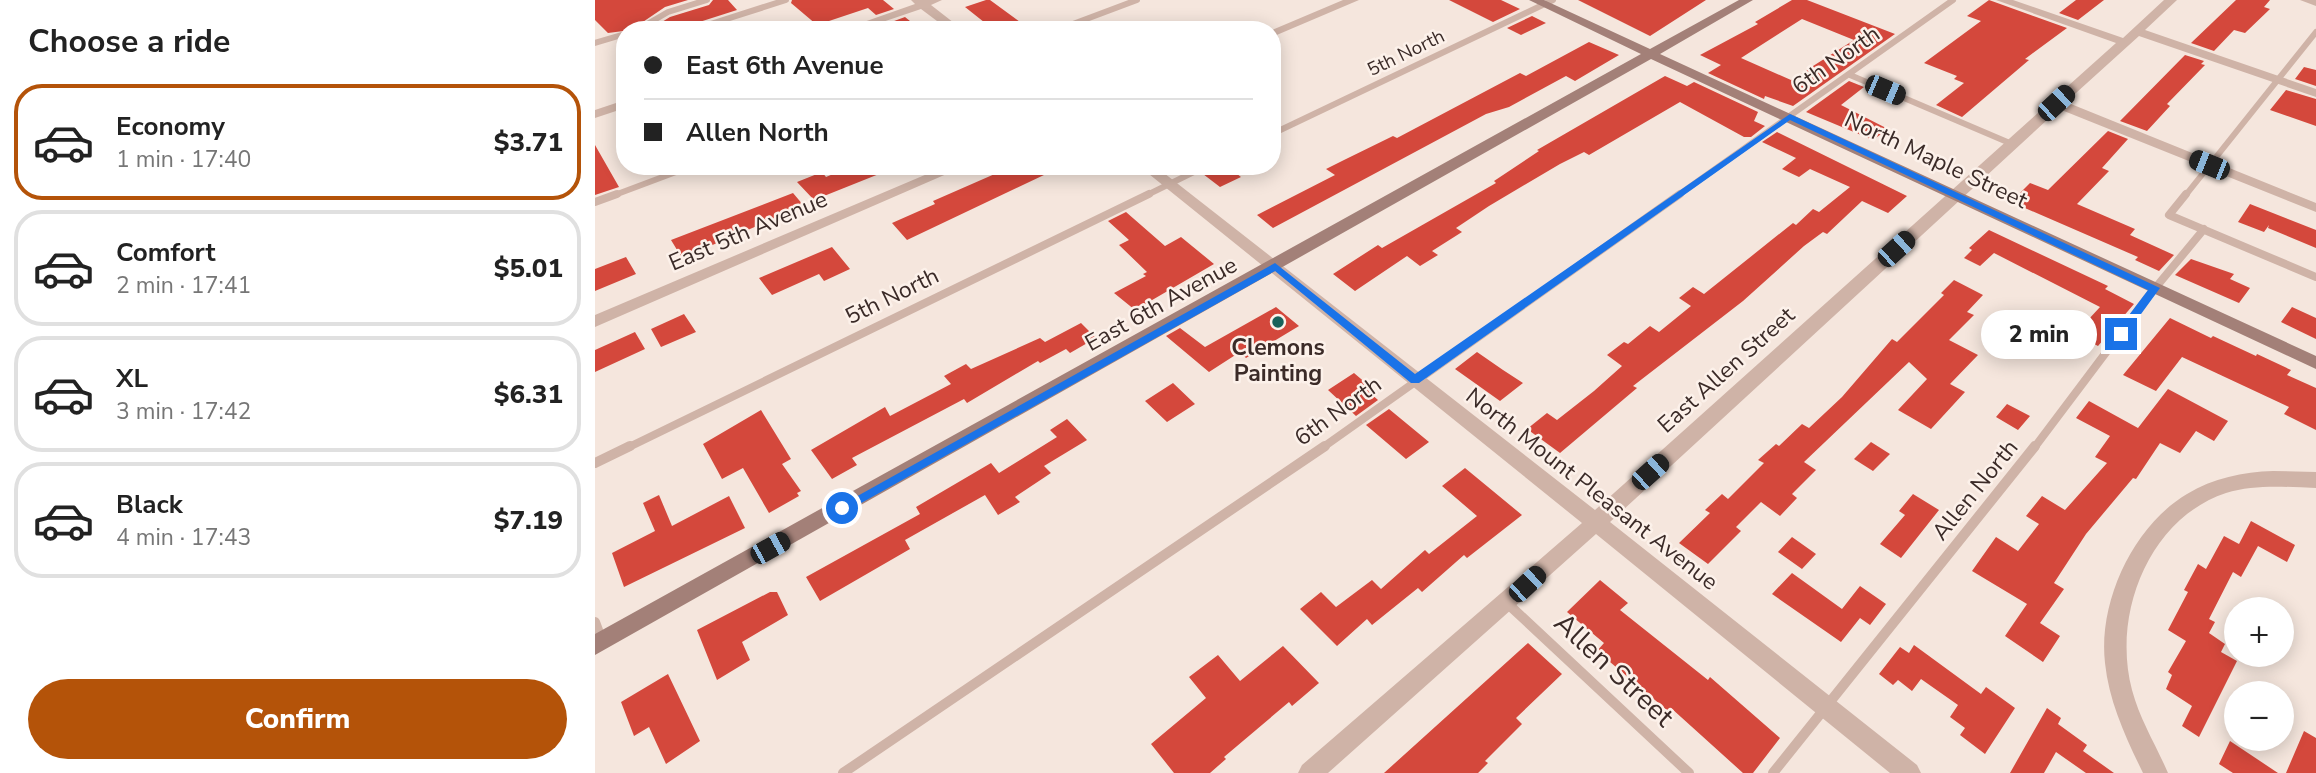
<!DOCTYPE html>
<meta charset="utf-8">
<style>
body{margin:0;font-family:"Nunito Sans",sans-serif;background:#f2f2f2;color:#222;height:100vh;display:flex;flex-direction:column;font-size:26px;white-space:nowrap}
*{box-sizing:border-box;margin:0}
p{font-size:23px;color:#767676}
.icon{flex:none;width:38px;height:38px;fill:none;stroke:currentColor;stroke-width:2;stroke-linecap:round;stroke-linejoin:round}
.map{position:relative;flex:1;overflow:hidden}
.sheet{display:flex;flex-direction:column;background:#fff;width:595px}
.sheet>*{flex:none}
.guide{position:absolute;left:21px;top:21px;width:665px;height:154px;border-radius:28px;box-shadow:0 4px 18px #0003;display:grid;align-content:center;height:154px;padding:0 28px;background:#fff}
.fabs{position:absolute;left:1629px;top:597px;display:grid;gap:14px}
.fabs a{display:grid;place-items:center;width:70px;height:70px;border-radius:50%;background:#fff;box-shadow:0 4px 18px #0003;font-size:35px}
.end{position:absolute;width:32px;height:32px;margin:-16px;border:9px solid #1a73e8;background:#fff;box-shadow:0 0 0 4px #fff}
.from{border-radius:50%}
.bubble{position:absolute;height:49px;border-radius:24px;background:#fff;box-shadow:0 4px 18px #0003;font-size:23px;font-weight:800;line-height:49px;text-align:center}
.car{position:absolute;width:21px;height:42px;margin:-21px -10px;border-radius:9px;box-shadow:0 0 5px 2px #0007;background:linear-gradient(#222 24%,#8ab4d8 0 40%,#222 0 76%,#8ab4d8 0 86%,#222 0)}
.guide b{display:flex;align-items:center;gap:24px;height:66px;font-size:26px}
.guide b+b{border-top:2px solid #e0e0e0}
.guide i{width:18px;height:18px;background:#222}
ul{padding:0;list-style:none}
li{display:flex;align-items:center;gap:21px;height:116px;margin:0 14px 10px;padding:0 14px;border:4px solid #e0e0e0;border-radius:28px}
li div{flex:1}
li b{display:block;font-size:26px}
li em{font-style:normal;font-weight:800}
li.on{border-color:#b45309}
li>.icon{width:63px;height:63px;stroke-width:1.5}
h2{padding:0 28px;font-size:32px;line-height:84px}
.action{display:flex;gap:14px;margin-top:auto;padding:14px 28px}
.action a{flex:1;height:80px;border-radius:42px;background:#b45309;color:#fff;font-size:28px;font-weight:800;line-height:80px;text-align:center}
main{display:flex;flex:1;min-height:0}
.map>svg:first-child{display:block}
.building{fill:#d4483c;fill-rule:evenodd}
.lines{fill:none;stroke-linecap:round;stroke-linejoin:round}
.lane-far2{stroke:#cfb3a7;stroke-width:6}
.lane-far1{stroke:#cfb3a7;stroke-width:8}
.lane{stroke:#cfb3a7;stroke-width:10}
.street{fill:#cfb3a7;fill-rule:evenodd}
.secondary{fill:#a38078;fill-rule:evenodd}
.route{fill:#1a73e8}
.poi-dot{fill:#18625b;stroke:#fcf1ea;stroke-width:2.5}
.labels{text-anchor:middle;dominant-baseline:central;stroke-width:5;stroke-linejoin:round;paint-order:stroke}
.far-street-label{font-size:19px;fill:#3b2b28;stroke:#fcf1ea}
.street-label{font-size:23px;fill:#3b2b28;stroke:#fcf1ea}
.poi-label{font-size:23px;font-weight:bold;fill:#3b2b28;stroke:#fcf1ea}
.near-street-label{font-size:28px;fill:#3b2b28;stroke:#fcf1ea}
</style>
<main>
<section class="sheet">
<h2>Choose a ride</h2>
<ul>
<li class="on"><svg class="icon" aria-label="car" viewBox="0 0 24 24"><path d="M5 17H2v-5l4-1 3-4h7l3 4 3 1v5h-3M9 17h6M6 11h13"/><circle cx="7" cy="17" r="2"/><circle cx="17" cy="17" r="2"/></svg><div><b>Economy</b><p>1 min · 17:40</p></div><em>$3.71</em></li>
<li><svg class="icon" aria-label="car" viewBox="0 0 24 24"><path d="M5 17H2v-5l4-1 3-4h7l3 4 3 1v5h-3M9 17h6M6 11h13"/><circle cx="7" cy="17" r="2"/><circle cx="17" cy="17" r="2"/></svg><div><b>Comfort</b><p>2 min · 17:41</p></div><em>$5.01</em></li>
<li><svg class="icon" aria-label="car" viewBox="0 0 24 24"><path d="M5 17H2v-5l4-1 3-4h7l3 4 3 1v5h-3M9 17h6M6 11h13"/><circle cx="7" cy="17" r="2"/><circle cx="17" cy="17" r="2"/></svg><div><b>XL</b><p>3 min · 17:42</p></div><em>$6.31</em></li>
<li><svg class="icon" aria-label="car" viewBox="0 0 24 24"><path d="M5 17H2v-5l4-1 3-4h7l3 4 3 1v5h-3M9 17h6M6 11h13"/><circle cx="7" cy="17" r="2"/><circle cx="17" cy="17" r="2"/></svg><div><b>Black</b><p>4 min · 17:43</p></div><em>$7.19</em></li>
</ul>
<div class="action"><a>Confirm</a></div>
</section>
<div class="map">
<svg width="1721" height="773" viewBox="0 0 1721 773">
<rect width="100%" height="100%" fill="#f5e6dd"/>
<!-- building -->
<path class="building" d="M0 0H93L70 7 36 30 13 33 0 20Z
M118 0H133L142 10 95 25 91 30H54L75 17 114 5Z
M197 0H288L299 9 281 15 273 8 222 25 196 3Z
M391 0H395L425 22 399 30 370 7Z
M854 0H906L925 9 898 22Z
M983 0H1111L1055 36Z
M1197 0H1212L1300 34 1198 106 1170 96 1169 99 1113 73 1126 65 1105 55 1163 24 1160 22ZM1207 19 1259 40 1196 80 1146 58Z
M1394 0 1472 28 1430 59 1434 60 1367 117 1341 105 1369 83 1359 79 1362 76 1329 63 1386 21 1372 16Z
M1481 0H1509L1483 20 1464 13Z
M1641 0H1675L1669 7 1675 9 1650 33 1639 30 1619 51 1596 43Z
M937 16 951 23 926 35 912 28Z
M310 17 326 30H298L291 24Z
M994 42 1024 55 980 81 971 76 914 107 891 114 678 228 662 215 740 175 731 169 749 160 798 136 802 138 925 73 931 76Z
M1590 55 1609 61 1606 64 1610 65 1572 104 1575 106 1552 131 1525 121Z
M1709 67 1721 70V86L1700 79Z
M1070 76 1092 86 1099 82 1163 112 1159 121 1170 126 1156 137H1149L1085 102 994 155 989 152 965 164 894 206 861 228 867 232 837 251 843 255 825 266 812 256 760 291 738 274 783 245 787 248 901 183 899 181 944 151 942 150Z
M1254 81 1269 87 1246 105 1293 129 1278 140 1211 112Z
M1691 90 1721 99V126L1675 110Z
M1513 131 1533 139 1507 168 1514 171 1482 204 1540 229 1535 235 1579 255 1564 271 1540 260 1543 257 1416 202 1435 183 1453 190Z
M1182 132 1312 196 1293 213 1267 201 1232 234 1228 232 1209 246 1148 301 1038 386 1042 388 965 453 932 429 952 413 962 420 999 391 1027 366 1012 355 1029 342 1033 344 1055 326 1064 332 1096 306 1084 298 1098 287 1109 294 1198 223 1201 225 1218 209 1224 212 1255 187 1215 169 1204 177 1187 169 1201 158 1167 142Z
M0 145 24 187 0 195Z
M257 166H304L219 200 202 182 227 172 231 177Z
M418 166H468L312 240 297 223 340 204 338 201Z
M622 166H632L646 177 625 187 608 174Z
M198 193 209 206 87 258 76 240Z
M1655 204 1721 230V248L1673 228 1674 225 1669 232 1643 222Z
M531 212 570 246 586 237 619 264 540 310 519 293 551 276 548 274 552 272 524 245 534 240 513 221Z
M1394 230 1513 286 1510 289 1539 304 1503 346 1480 334 1505 307 1399 253 1385 266 1369 258 1377 250 1374 248Z
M237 247 255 269 229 281 224 274 177 295 164 278Z
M31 257 41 274 0 291V269Z
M1596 259 1639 274 1635 279 1655 288 1644 303 1580 275Z
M1359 280 1388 295 1372 312 1379 315 1354 340 1383 355 1355 384 1370 392 1336 429 1303 410 1332 379 1314 362 1209 462 1221 470 1197 494 1202 498 1185 516 1166 502 1141 527 1146 531 1113 564 1084 543 1115 513 1110 510 1127 494 1133 499 1169 463 1163 460 1181 444 1184 446 1207 424 1214 428 1247 397 1297 339 1302 342 1349 295 1346 293Z
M681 307 704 326 651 358 645 352 614 372 571 336 585 328 610 347Z
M1697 307 1721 318V339L1686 322Z
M89 314 101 332 66 347 56 329Z
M1575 318 1616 338 1618 336 1661 356 1662 354 1696 370 1692 375 1721 388V430L1689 414 1694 407 1587 357 1561 391 1528 375Z
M486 323 501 338 475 353 471 349 445 363 443 361 372 403 369 399 257 458 262 465 237 479 216 450 290 407 295 416 356 384 349 376 371 364 376 369 445 338 450 342Z
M40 332 50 349 0 372V350Z
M882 352 908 370 928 383 905 401 860 369Z
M759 373 779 390 775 393 783 400 761 416 733 390Z
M578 383 600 404 572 422 550 401Z
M1573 389 1633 421 1619 441 1601 431 1585 453 1565 443 1541 479 1538 478 1491 534 1459 583 1469 589 1445 623 1465 636 1448 662 1410 636 1432 604 1377 571 1401 537 1423 551 1444 524 1431 516 1447 496 1470 510 1512 463 1500 457 1515 436 1481 418 1494 401 1543 428Z
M1412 404 1435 416 1423 430 1401 417Z
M794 409 834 442 811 459 771 425Z
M166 410 196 459 187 464 206 491 202 493 204 496 174 513 148 468 127 479 108 444Z
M472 419 492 440 449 466 456 473 420 497 425 502 403 515 390 495 310 540 315 549 225 601 211 577 325 514 321 507 396 463 404 473 462 437 455 430Z
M1276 442 1295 454 1278 471 1259 459Z
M870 468 927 515 872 558 869 555 827 592 823 588 777 625 772 619 742 646 705 609 726 592 741 607 777 580 786 589 830 550 834 554 882 516 847 486Z
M1318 494 1344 510 1306 558 1285 544 1310 515 1304 511Z
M64 495 77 526 134 496 150 528 29 587 17 553 60 531 48 503Z
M1656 521 1700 545 1692 562 1663 546 1646 577 1638 572 1614 619 1620 622 1614 633 1630 644 1626 652 1642 661 1604 737 1587 726 1597 706 1571 689 1577 675 1573 672 1591 641 1573 630 1593 592 1589 590 1603 564 1611 569 1629 536 1644 544Z
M1197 537 1221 554 1207 569 1183 552Z
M1197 573 1247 609 1265 586 1291 604 1275 625 1265 618 1246 642 1177 594Z
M1005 580 1033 603 1025 610 1113 680 1115 677 1185 738 1158 773H1148L1076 708 1073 711 1002 651 1009 643 972 612Z
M175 592H182L193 615 147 642 155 660 122 680 102 630Z
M933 643 967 674 921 718 927 724 890 761 893 763 883 773H789Z
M1319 645 1386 694 1391 687 1420 708 1390 754 1365 735 1370 728 1355 717 1363 705 1326 679 1317 691 1303 680 1298 685 1284 674 1305 647 1314 653Z
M688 646 724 683 697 706 694 702 629 757 631 759 615 773H579L556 744 611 698 594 677 623 655 645 681Z
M73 674 105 741 71 764 54 727 39 736 26 702Z
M1452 708 1466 718 1463 724 1492 745 1488 751 1519 773H1491L1461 752 1449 773H1415Z
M1709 731 1721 738V773H1691Z
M1635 741 1683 773H1638L1624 764Z"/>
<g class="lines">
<!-- lane-far2 -->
<path class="lane-far2" d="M42 30 73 12 112 0
M97 30 191 0
M462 30 542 0
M0 43 30 34
M1255 75 1417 144
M677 134 958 0
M17 196 97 166
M550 196 611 166
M1082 196 1358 0
M1590 196 1721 32"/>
<!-- lane-far1 -->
<path class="lane-far1" d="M1591 194 1574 215 1721 277
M0 202 22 194
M32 448 554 194
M727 448 1085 194
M1439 448 1552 298 1609 229"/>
<!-- lane -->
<path class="lane" d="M0 463 35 446
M912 603 1094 773
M0 622 7 641
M248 773 730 446
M1178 773 1440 446"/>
<!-- street -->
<path class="street" d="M316 0H347L336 5 368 30H354L326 9 264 30H246L320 4Z
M748 0H764L677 37V30Z
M1401 0H1418L1528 38 1569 0H1582L1550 30 1721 89V97L1544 36 1471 102 1721 203V212L1464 109 1015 522 1322 765 1326 773H1295L1001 534 733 773H703L707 765 987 523 544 166H560L1000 510 1521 43Z
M1705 0H1721V6Z
M30 100V108L0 118V110Z
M351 166H370L0 327V315Z
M1678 471 1721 472V488C1691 487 1660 484 1631 493 1553 519 1517 615 1537 690 1545 720 1561 745 1573 773H1548C1531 738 1514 702 1510 663 1503 602 1538 526 1592 494 1618 478 1648 472 1678 471Z"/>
<!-- secondary -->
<path class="secondary" d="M934 0H949L1055 49 1144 0H1158L1065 54 1721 356V369L1056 59 0 655V634L1046 54Z"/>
</g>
<!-- route -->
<path class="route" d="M1195 114 1565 288 1530 336H1522V331L1553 290 1195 120 824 383H816L680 271 252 511 247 513 241 508 680 263 820 374Z"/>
<!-- markers -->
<circle class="poi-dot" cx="683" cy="322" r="7"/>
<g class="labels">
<!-- far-street labels -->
<g class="far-street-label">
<text transform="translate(811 53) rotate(-26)">5th North</text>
</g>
<!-- street labels -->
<g class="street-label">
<text transform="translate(1241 60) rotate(-35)">6th North</text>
<text transform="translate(1341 160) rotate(25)">North Maple Street</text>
<text transform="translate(153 231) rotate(-23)">East 5th Avenue</text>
<text transform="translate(297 296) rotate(-26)">5th North</text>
<text transform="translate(566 304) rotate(-29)">East 6th Avenue</text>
<text transform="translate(1131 370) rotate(-42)">East Allen Street</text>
<text transform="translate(743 411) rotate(-36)">6th North</text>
<text transform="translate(997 489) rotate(38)">North Mount Pleasant Avenue</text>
<text transform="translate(1380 490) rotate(-51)">Allen North</text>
</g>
<!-- poi labels -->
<g class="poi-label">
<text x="683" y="347">Clemons<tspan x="683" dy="26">Painting</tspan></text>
</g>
<!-- near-street labels -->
<g class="near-street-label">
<text transform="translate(1019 670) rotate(43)">Allen Street</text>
</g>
</g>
</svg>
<div class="fabs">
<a>+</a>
<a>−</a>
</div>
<i class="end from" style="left:247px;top:508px"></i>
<i class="end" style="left:1526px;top:334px"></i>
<div class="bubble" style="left:1386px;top:310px;width:116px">2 min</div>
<i class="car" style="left:1290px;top:90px;rotate:113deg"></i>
<i class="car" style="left:1461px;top:103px;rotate:47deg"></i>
<i class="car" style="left:1614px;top:165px;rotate:292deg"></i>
<i class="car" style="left:1301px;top:249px;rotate:48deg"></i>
<i class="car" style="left:1055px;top:472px;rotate:48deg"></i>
<i class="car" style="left:175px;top:548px;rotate:61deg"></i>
<i class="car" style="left:932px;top:584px;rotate:47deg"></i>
<div class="guide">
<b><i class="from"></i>East 6th Avenue</b>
<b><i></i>Allen North</b>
</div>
</div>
</main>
